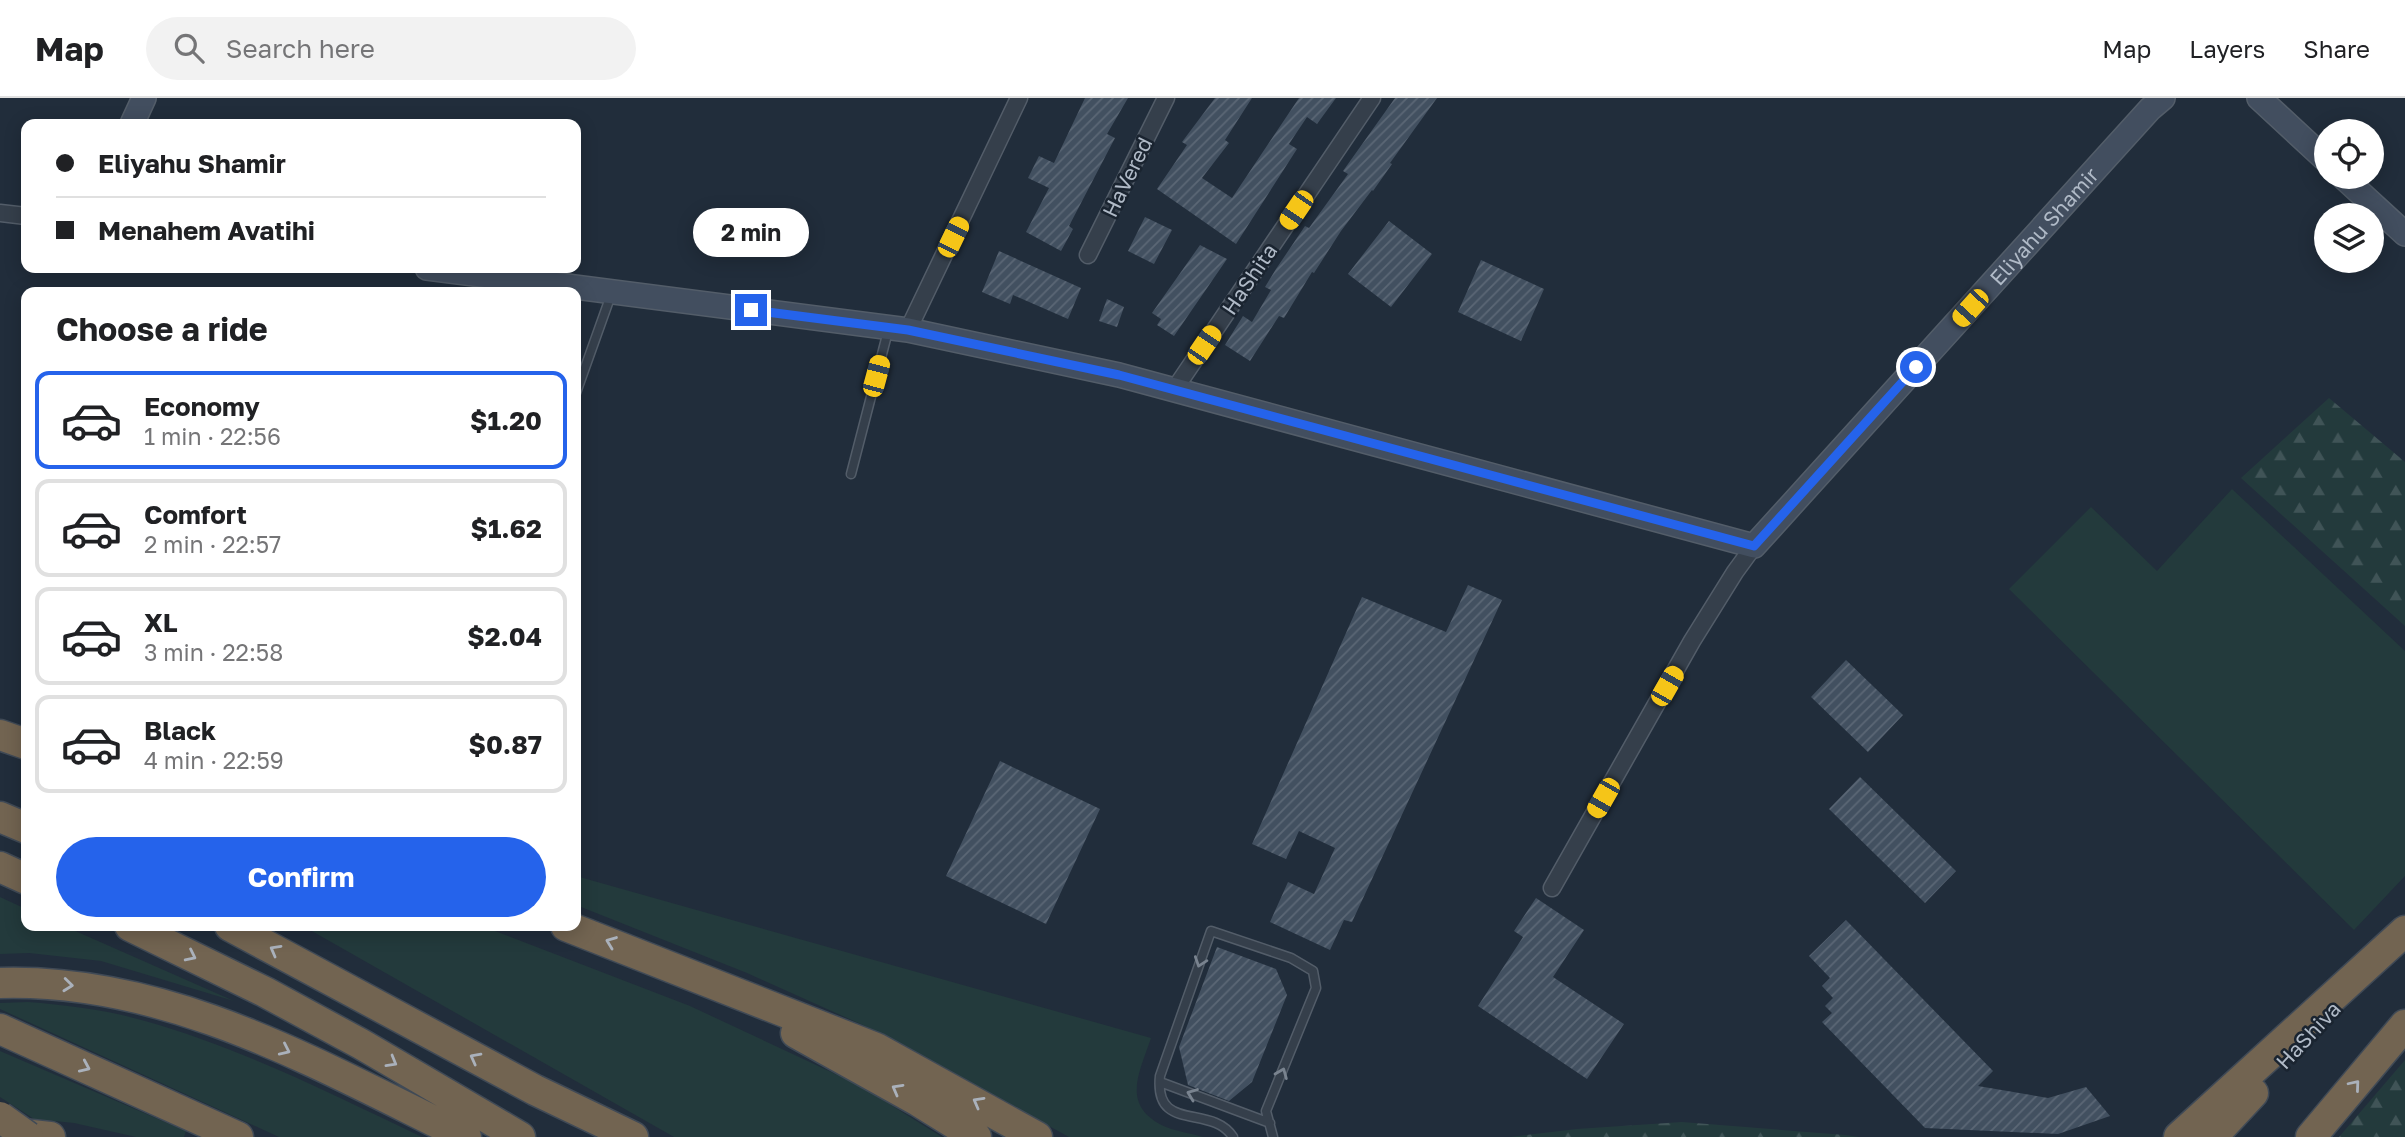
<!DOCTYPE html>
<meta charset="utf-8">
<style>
body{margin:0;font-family:"Golos Text",sans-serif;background:#f2f2f2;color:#202124;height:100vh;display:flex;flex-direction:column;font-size:26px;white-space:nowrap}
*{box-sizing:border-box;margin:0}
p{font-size:23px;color:#757577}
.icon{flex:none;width:38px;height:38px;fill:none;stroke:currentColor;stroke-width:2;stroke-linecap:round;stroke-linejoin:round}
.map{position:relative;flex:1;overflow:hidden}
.drawer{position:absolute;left:21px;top:189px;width:560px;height:644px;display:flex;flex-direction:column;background:#fff;border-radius:14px;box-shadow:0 4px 18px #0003}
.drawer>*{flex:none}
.top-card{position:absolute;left:21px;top:21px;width:560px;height:154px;border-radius:14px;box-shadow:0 4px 18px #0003;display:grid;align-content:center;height:154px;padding:0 35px;background:#fff}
.controls{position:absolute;left:2314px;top:21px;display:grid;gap:14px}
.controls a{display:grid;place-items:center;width:70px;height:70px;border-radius:50%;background:#fff;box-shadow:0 4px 18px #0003;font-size:35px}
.end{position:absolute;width:32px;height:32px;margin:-16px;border:9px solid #2563eb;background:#fff;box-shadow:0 0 0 4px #fff}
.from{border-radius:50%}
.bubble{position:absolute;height:49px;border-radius:24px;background:#fff;box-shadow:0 4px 18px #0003;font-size:23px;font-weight:700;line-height:49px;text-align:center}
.car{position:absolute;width:21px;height:42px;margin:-21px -10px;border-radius:9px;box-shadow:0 0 5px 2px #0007;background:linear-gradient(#f5c518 24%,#345 0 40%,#f5c518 0 76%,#345 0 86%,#f5c518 0)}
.top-card b{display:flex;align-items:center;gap:24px;height:66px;font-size:26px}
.top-card b+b{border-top:2px solid #e0e0e0}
.top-card i{width:18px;height:18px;background:#202124}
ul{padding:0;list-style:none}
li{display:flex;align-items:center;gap:21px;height:98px;margin:0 14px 10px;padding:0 21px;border:4px solid #e0e0e0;border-radius:14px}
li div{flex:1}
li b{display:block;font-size:26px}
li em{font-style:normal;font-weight:700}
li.on{border-color:#2563eb}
li>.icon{width:63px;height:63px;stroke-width:1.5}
h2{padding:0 35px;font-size:32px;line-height:84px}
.primary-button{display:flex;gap:14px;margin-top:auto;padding:14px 35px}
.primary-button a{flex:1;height:80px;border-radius:42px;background:#2563eb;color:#fff;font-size:28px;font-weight:700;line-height:80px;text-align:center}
header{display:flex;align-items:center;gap:42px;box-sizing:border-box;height:98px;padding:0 35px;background:#fff;border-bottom:2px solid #e0e0e0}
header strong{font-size:33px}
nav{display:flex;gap:38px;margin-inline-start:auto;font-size:24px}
.search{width:490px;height:63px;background:#f2f2f2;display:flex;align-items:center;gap:18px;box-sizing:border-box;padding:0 24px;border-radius:38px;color:#757577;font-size:26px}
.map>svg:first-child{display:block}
.grass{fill:#233a3c}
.forest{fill:url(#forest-firs)}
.building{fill:url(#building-hatch)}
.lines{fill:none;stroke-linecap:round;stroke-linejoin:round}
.lane-casing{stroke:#535d69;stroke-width:11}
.street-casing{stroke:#535d69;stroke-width:19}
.secondary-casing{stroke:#535d69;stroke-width:26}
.highway-casing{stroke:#404a56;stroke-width:33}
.lane{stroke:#353f4b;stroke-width:8}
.street{stroke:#353f4b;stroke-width:16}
.secondary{stroke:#424e5f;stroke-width:23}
.highway{stroke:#726451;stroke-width:30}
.highway-bridge-casing{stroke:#404a56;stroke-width:33;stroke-linecap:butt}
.highway-bridge{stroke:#726451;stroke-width:30}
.oneway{stroke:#aab1bb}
.oneway2{stroke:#79838f}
.route{stroke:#2563eb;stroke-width:9}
.labels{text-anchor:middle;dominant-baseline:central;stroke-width:5;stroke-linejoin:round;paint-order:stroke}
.street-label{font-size:21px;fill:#b0bac7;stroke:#1a2430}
</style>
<header>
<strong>Map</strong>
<div class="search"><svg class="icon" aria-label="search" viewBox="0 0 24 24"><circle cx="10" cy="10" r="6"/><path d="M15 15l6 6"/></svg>Search here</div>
<nav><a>Map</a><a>Layers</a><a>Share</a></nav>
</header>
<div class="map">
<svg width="2405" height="1039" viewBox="0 0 2405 1039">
<defs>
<pattern id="forest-firs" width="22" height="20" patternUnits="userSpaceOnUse" patternTransform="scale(1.75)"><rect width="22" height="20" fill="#233a3c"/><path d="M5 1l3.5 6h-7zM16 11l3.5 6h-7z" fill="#405457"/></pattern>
<pattern id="building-hatch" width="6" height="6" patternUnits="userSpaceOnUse" patternTransform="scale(1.75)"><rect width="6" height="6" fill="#425060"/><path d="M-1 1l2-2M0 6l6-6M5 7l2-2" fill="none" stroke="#5b6775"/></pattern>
</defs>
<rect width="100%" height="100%" fill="#212d3b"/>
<!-- grass -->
<path class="grass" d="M2232 391 2405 553V778L2354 832 2009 491 2091 409 2157 473Z
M576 778 1151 940C1139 976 1120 1008 1166 1029 1178 1034 1191 1035 1203 1039H1069L876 933 747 875 576 807Z
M0 799 26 811V828H64L234 903 101 863 29 855 0 856Z
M303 828H482L690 908 859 987 942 1039H674Z
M28 904C67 907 107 912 145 923 241 950 332 996 422 1039H279L0 911V905Z
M0 953 186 1033 184 1039H136L74 1025 34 1021 0 999Z"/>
<!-- forest -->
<path class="forest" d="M2329 300 2405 364V528L2241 380Z
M2405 962V1039H2339Z
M1682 1024 1845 1037 1859 1039H1510L1577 1031Z"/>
<!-- building -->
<path class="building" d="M1085 0H1128L1107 36 1115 40 1069 128 1073 131 1061 153 1026 134 1049 90 1028 80 1039 58 1054 65Z
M1215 0H1252L1225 42 1229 45 1202 80 1232 100 1299 0H1336L1317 26 1307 19 1289 46 1297 51 1236 146 1157 91 1187 47 1182 44Z
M1395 0H1437L1390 65 1392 66 1373 93 1372 92 1341 133 1314 175 1312 174 1284 220 1279 218 1250 263 1225 247 1243 218 1252 224 1271 192 1265 189 1276 171 1305 128 1309 130 1348 76 1343 73Z
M1145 119 1172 132 1154 166 1128 153Z
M1389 123 1432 156 1391 209 1348 176Z
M1200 147 1227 161 1174 238 1157 227 1161 221 1152 215Z
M999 153 1081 190 1068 221 1013 197 1010 206 982 194Z
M1481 162 1544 191 1521 243 1458 214Z
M1107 201 1124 209 1117 229 1099 223Z
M1468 487 1502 502 1352 824 1344 822 1330 852 1270 824 1288 784 1314 796 1335 750 1299 733 1286 761 1252 746 1362 499 1446 534Z
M1846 562 1903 617 1868 654 1811 599Z
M1000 663 1100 711 1046 826 946 778Z
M1860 679 1956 773 1925 805 1829 711Z
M1536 800 1584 832 1553 879 1624 926 1587 981 1478 908 1523 839 1514 833Z
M1846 822 1993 973 1978 988 2048 1000 2086 989 2110 1018 2058 1036 1925 1030 1822 924 1832 915 1825 908 1833 900 1822 888 1830 880 1809 858Z
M1217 849 1276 871 1287 897 1252 984 1229 1003 1188 987 1179 949Z"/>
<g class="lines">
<!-- lane casing -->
<g class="lane-casing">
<path id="lane" d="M576 295 611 197
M851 376 888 233
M1160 984 1270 1025
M1233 1039C1211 1005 1154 1036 1160 978L1211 833 1291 860 1313 873 1316 890 1266 1013 1273 1039"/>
</g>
<!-- street casing -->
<g class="street-casing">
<path id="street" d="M0 115 26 118
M1088 157 1166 0
M908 232 1019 0
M1174 292 1372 0
M1552 790 1692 543 1735 474 1754 448"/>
</g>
<!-- secondary casing -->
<g class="secondary-casing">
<g id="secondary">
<path d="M2259 0 2326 62"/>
<path d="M132 26 144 0"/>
<path d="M2343 79 2405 136"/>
<path id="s1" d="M427 170 908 232 1119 277 1754 448 2150 11 2163 0"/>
</g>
</g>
<!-- highway casing -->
<g class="highway-casing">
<path id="highway" d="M0 637 26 646
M0 719 26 730
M0 769 26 781
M130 828 265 894 361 946 520 1039
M230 828 535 992 633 1039
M566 828 876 950 1037 1039
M0 885C170 880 318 967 466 1039
M0 931 238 1039
M796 935 918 1003 976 1039
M4 1034 50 1039
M2179 1039 2405 833
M2212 1039 2253 995
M2311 1039 2405 927"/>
</g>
<!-- lane -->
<use href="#lane" class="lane"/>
<!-- street -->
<use href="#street" class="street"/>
<!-- secondary -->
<use href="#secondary" class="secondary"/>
<!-- highway -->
<use href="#highway" class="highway"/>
<!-- highway-bridge casing -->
<g class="highway-bridge-casing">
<path id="highway-bridge" d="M0 1019 28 1039"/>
</g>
<!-- highway-bridge -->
<use href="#highway-bridge" class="highway-bridge"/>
</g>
<!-- one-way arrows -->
<defs><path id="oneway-chevron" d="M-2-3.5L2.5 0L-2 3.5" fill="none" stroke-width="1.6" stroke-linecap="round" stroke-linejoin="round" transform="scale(1.75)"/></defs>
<g class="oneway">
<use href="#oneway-chevron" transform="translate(611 844) rotate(-159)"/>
<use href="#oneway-chevron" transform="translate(275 852) rotate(-151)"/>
<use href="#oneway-chevron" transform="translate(191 858) rotate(26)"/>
<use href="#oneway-chevron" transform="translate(68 887) rotate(6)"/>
<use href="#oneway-chevron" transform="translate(285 952) rotate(25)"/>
<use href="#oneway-chevron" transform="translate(475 960) rotate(-152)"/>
<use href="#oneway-chevron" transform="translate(392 964) rotate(30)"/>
<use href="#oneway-chevron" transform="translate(85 969) rotate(24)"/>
<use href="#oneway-chevron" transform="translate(2355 987) rotate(-50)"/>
<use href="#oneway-chevron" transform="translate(897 991) rotate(-151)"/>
<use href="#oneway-chevron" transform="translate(978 1004) rotate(-151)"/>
</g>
<g class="oneway2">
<use href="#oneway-chevron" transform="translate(1200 864) rotate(109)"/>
<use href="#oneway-chevron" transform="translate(1282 975) rotate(-68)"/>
<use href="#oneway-chevron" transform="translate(1192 996) rotate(-159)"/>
</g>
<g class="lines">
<!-- route -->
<path class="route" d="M751 212 908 232 1119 277 1754 448 1916 269"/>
</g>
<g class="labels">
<!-- street labels -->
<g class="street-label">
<text transform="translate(1127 79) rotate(-64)">HaVered</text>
<text stroke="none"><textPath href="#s1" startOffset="1790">Eliyahu Shamir</textPath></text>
<text transform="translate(1249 181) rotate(-56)">HaShita</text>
<text transform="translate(2308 937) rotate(-47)">HaShiva</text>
</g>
</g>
</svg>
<div class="controls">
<a><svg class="icon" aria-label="locate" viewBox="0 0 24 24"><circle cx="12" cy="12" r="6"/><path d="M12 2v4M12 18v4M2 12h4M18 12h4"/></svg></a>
<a><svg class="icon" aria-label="layers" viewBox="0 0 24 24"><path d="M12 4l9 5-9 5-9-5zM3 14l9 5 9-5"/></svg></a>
</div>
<i class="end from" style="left:1916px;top:269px"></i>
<i class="end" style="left:751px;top:212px"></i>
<div class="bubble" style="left:693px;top:110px;width:116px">2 min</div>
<i class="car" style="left:1296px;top:112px;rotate:214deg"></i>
<i class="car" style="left:953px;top:139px;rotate:26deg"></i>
<i class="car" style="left:1970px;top:210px;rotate:222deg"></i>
<i class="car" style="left:1204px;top:247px;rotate:34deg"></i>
<i class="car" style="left:876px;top:278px;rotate:15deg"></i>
<i class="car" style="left:1667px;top:588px;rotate:30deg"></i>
<i class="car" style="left:1603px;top:700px;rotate:210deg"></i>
<div class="top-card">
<b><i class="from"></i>Eliyahu Shamir</b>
<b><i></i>Menahem Avatihi</b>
</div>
<section class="drawer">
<h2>Choose a ride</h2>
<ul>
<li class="on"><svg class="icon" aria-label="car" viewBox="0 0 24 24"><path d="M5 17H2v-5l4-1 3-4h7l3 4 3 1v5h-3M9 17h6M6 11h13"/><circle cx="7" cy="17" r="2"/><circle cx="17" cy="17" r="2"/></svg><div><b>Economy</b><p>1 min · 22:56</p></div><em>$1.20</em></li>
<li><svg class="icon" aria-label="car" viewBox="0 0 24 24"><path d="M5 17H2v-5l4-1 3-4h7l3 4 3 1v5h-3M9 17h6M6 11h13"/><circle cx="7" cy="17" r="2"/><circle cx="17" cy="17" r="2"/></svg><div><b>Comfort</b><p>2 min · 22:57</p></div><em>$1.62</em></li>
<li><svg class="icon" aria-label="car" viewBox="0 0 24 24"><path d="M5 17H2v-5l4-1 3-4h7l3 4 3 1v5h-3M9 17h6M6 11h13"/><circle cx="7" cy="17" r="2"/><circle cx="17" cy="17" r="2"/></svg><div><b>XL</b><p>3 min · 22:58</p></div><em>$2.04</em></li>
<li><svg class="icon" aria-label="car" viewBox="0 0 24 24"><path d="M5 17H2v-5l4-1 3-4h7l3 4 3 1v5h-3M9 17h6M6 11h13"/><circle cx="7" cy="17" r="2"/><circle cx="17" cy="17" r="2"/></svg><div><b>Black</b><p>4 min · 22:59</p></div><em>$0.87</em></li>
</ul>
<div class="primary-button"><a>Confirm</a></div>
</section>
</div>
